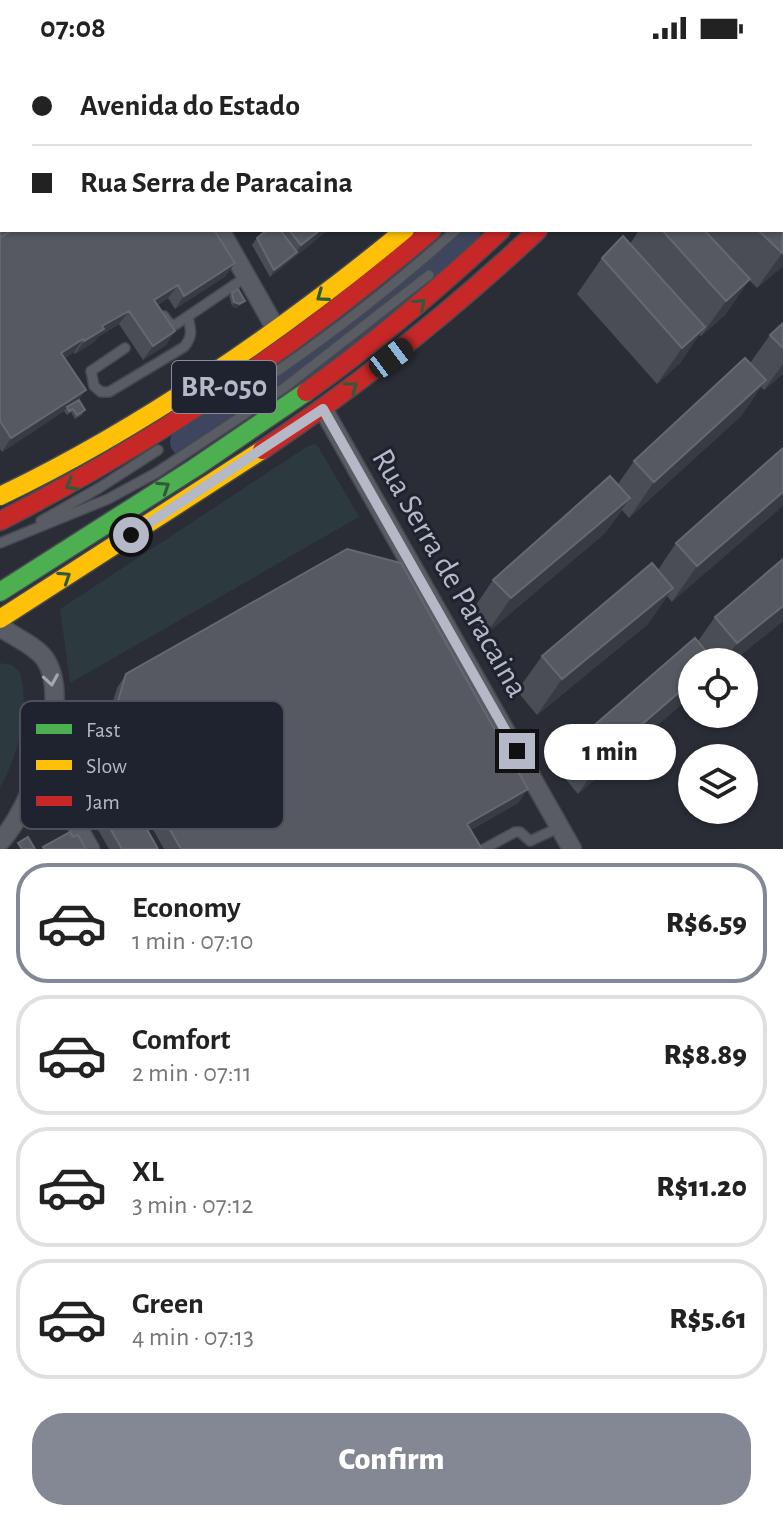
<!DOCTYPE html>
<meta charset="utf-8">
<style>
body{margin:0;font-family:"Alegreya Sans",sans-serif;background:#f6f6f6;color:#222;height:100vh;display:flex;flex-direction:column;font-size:30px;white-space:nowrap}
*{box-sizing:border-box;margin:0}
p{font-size:26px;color:#767676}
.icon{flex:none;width:44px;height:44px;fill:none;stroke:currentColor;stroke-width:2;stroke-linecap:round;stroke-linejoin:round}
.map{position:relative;height:793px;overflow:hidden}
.sheet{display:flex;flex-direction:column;background:#fff;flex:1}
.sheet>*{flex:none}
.guide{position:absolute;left:0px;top:0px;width:784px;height:176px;box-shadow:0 2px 6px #0004;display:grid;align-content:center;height:176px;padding:0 32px;background:#fff}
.buttons{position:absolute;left:678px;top:592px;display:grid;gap:16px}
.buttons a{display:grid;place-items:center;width:80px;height:80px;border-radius:50%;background:#fff;box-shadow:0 2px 6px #0004;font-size:40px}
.end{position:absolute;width:36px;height:36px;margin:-18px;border:10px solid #b5b8c6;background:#111;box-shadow:0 0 0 4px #111}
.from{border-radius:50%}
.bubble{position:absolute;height:56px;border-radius:28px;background:#fff;box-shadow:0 2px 6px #0004;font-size:26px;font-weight:800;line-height:56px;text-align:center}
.car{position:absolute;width:24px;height:48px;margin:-24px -12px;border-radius:10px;box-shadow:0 0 6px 2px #0007;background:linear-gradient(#222 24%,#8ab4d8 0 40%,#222 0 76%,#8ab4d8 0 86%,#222 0)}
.guide b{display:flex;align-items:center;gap:28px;height:76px;font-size:30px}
.guide b+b{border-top:2px solid #e0e0e0}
.guide i{width:20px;height:20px;background:#222}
ul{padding:14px 0 0;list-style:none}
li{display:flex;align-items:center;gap:24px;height:120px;margin:0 16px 12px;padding:0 16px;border:4px solid #e0e0e0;border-radius:32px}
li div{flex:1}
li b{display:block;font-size:30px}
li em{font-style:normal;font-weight:800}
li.on{border-color:#848794}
li>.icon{width:72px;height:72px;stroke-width:1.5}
.button{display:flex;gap:16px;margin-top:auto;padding:16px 32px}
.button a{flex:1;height:92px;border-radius:32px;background:#848794;color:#fff;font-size:32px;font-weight:800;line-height:92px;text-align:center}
.status{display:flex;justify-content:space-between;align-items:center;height:56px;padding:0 40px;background:#fff;direction:ltr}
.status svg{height:22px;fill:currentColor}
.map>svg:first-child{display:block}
.green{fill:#2c393e}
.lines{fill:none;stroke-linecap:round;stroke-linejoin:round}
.river{stroke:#3e455f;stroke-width:28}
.lane-casing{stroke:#46484f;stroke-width:12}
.street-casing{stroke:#46484f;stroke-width:21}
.fast-casing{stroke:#484a53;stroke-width:21}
.slow-casing{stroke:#484a53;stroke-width:21}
.jam-casing{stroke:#484a53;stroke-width:21}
.lane{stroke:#5a5c64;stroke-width:9}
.street{stroke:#5a5c64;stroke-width:18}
.fast{stroke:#4caf50;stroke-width:18}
.slow{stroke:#ffc107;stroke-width:18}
.jam{stroke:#c62828;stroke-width:18}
.wall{fill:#4b4d55}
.shaded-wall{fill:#393b43}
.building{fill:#565961;stroke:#656871;stroke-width:2}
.oneway{stroke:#315a3c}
.oneway2{stroke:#a3a6b2}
.route{stroke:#b5b8c6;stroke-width:10}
.labels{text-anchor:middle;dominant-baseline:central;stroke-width:6;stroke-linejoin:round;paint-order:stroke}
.shield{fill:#1f222f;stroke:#888b99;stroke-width:2}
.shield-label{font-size:30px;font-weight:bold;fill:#b5b8c6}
.street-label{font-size:32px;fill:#b5b8c6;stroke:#1f222f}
.key{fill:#1f222f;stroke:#4c4f5c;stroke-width:2}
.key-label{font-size:22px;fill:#b5b8c6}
</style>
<div class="status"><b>07:08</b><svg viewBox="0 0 49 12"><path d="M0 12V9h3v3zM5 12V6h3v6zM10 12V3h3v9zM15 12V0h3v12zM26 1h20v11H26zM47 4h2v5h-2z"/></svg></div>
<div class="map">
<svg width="783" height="793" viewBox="0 0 783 793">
<rect width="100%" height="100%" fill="#2a2d36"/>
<!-- green -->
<path class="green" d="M315 388 319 392 359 461 70 627 60 553 308 390Z
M0 607 12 609 20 616C30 657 19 696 0 732Z"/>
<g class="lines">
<!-- river -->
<path class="river" d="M624 2 626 0
M184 386 304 310 417 220 467 174"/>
<!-- lane casing -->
<g class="lane-casing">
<path id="lane" d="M611 2 612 0
M634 2 635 0
M0 166 2 169
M164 260 169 267 175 269 246 221
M125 292 91 315 94 330 101 336H109L184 291C193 280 191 274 188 261
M237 342C317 290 385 238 456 174
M41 465 99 432 158 394
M0 487 108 443 156 417 284 332 429 219
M484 793 515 776H520L530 785 560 771"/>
</g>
<!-- street casing -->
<g class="street-casing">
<path id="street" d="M125 0 126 2
M782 57H783
M220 174 276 273
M323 353 572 793
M0 571C13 580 36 590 45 603 74 646 31 752 0 786
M39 719 55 731 90 793"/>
</g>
<!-- fast casing -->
<g class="fast-casing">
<path id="fast" d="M592 2 594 0
M655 2 657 0
M0 536 196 411 306 336"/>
</g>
<!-- slow casing -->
<g class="slow-casing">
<path id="slow" d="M680 2 681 0
M0 440C141 373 285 273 405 174
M0 563 262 394"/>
</g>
<!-- jam casing -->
<g class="jam-casing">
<path id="jam" d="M568 2 570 0
M306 336C375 287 439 232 501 174
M262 394C360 328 452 255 538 174
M0 465C154 386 301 287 432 174"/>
</g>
<!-- lane -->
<use href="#lane" class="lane"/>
<!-- street -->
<use href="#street" class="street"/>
<!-- fast -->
<use href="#fast" class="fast"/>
<!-- slow -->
<use href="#slow" class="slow"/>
<!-- jam -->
<use href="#jam" class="jam"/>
</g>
<!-- wall -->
<path class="wall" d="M143 0H293L290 2H144Z
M479 0H506L505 2H482Z
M0 73 2 76V144L0 141Z
M0 167 9 176 215 175 226 220 175 253 168 242 158 249 175 275 166 289 143 304 119 268 98 281 94 286 75 298 74 296 65 302 83 358 75 363 71 356 67 359 64 355 2 396 0 393Z
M267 174H328L270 221 252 189 257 182Z
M639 174H782L783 210 757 232 749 224 725 259 701 280 699 279 680 307 657 328 577 238 602 202 630 188Z
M232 237 245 245 242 248 236 252 232 250 229 240Z
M783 267V318L764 334 761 331 741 360 629 462 622 454 605 477 486 578 469 559 493 524 618 428 634 405 750 307 770 279Z
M783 392 672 546 667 540 648 568 537 659 517 635 542 600 658 514 676 487Z
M783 503V565L732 606H692V638L690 641 578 738 558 714 583 679 698 585 715 561Z
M126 618 528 733 518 747 471 774 482 793H164L102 682 117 632Z
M70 687 89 691 86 694 74 702 68 690Z
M83 725 158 793H109L76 736Z"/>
<!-- shaded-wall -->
<path class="shaded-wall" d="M320 174H328L292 203 301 189Z
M297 196 292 203 270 221 274 214Z
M783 196V210L757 232Z
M235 207 226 220 175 253 184 240Z
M750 223 725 259 701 280 726 245Z
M178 229 168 242 145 257 154 244Z
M245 245 242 248 236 252 232 250 234 246Z
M129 255 119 268 98 281 94 286 75 298 84 285 102 270Z
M705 271 680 307 657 328 682 292Z
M175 275 166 289 143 304 153 290Z
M83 283 74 296 52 310 61 297Z
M783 308V318L764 334Z
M766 324 741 360 629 462 654 426Z
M86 334 76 347 67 351 64 355 2 396 11 382Z
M783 436V450L672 546 697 510Z
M630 442 605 477 486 578 511 542Z
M673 532 648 568 537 659 562 623Z
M783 550V565L732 606H724L737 587Z
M692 625V638L690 641 578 738 603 702Z
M528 733 518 747 458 781 467 768Z"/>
<!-- building -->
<path class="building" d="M161 0H284L286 2H163Z
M307 0H396L393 2H304Z
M740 0H783V27L782 2H739Z
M2 46V57L0 58V47Z
M2 81V123L0 119V83Z
M782 146 783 147 782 197 758 174H782Z
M0 167 2 170V174H8L9 176 0 182Z
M12 174H214L235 207 184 240 178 229 154 244 175 275 153 290 129 255 102 270 104 273 84 285 83 283 61 297 86 334 11 382 0 365V182Z
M267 174H280L297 196 274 214 257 182Z
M289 174H320L301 189Z
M662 174H704L750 223 726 245Z
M623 180 705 271 682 292 602 202Z
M238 233 245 245 239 248 234 246 232 237Z
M783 267V292L770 279Z
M745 302 766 324 654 426 634 405Z
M79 344 85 354 77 359 73 353 69 355 67 351Z
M783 392V436L697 510 676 487Z
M610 420 630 442 511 542 493 524Z
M347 493 401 507 528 733 467 768 482 793H181L111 669 126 618Z
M783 503V550L737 587 715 561Z
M652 507 673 532 562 623 542 600Z
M695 582 715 606H692V625L603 702 583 679Z
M111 709 158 793H122L83 725Z
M70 776 73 781 78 779 86 793H44L43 791Z
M28 781 35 793H22L18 787Z"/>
<!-- one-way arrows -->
<defs><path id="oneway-chevron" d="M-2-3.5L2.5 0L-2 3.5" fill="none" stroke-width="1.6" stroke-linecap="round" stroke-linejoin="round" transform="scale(2)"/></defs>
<g class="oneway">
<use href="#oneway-chevron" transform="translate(322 240) rotate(144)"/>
<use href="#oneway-chevron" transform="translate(420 248) rotate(-42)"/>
<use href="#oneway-chevron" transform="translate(352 331) rotate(-37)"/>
<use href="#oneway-chevron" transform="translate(71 429) rotate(151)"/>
<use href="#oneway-chevron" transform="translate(164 431) rotate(-33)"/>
<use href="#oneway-chevron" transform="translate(65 521) rotate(-33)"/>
</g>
<use class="oneway2" href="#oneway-chevron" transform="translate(51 624) rotate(81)"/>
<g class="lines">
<!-- route -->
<path class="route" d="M131 479 323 353 517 695"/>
</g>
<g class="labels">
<!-- shield labels -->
<rect class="shield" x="172" y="305" width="104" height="52" rx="6"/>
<g class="shield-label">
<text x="224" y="331">BR-050</text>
</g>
<!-- street labels -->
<g class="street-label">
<text transform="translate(450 517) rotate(60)">Rua Serra de Paracaina</text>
</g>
</g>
<!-- legend -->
<rect x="20" y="645" width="264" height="128" rx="12" class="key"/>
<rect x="36" y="668" width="36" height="10" fill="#4caf50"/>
<rect x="36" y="704" width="36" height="10" fill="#ffc107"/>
<rect x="36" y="740" width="36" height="10" fill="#c62828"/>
<g class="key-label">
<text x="86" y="681">Fast</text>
<text x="86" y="717">Slow</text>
<text x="86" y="753">Jam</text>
</g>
</svg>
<div class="buttons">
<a><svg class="icon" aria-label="locate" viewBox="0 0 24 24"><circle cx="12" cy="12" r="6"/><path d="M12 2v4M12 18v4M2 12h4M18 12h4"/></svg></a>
<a><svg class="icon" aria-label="layers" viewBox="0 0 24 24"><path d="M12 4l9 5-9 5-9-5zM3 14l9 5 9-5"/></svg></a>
</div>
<i class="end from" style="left:131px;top:479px"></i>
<i class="end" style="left:517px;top:695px"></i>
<div class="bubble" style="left:544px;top:668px;width:132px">1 min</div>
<i class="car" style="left:391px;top:302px;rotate:53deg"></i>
<div class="guide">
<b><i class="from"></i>Avenida do Estado</b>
<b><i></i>Rua Serra de Paracaina</b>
</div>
</div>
<section class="sheet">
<ul>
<li class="on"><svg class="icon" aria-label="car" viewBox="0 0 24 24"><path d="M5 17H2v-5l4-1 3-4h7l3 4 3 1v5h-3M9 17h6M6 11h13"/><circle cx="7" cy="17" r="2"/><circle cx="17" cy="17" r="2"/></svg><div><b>Economy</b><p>1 min · 07:10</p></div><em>R$6.59</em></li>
<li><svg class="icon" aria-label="car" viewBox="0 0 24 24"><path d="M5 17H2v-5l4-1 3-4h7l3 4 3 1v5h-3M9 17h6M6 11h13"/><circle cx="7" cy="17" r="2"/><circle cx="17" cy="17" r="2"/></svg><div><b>Comfort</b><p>2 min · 07:11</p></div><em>R$8.89</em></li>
<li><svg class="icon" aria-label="car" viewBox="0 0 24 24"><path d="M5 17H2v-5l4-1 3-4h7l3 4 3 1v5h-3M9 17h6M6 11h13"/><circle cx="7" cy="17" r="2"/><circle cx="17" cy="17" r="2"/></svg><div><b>XL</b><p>3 min · 07:12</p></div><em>R$11.20</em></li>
<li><svg class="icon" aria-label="car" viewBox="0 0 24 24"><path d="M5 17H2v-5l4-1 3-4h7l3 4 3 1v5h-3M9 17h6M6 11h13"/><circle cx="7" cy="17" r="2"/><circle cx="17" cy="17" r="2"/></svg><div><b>Green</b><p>4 min · 07:13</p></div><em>R$5.61</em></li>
</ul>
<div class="button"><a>Confirm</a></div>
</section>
